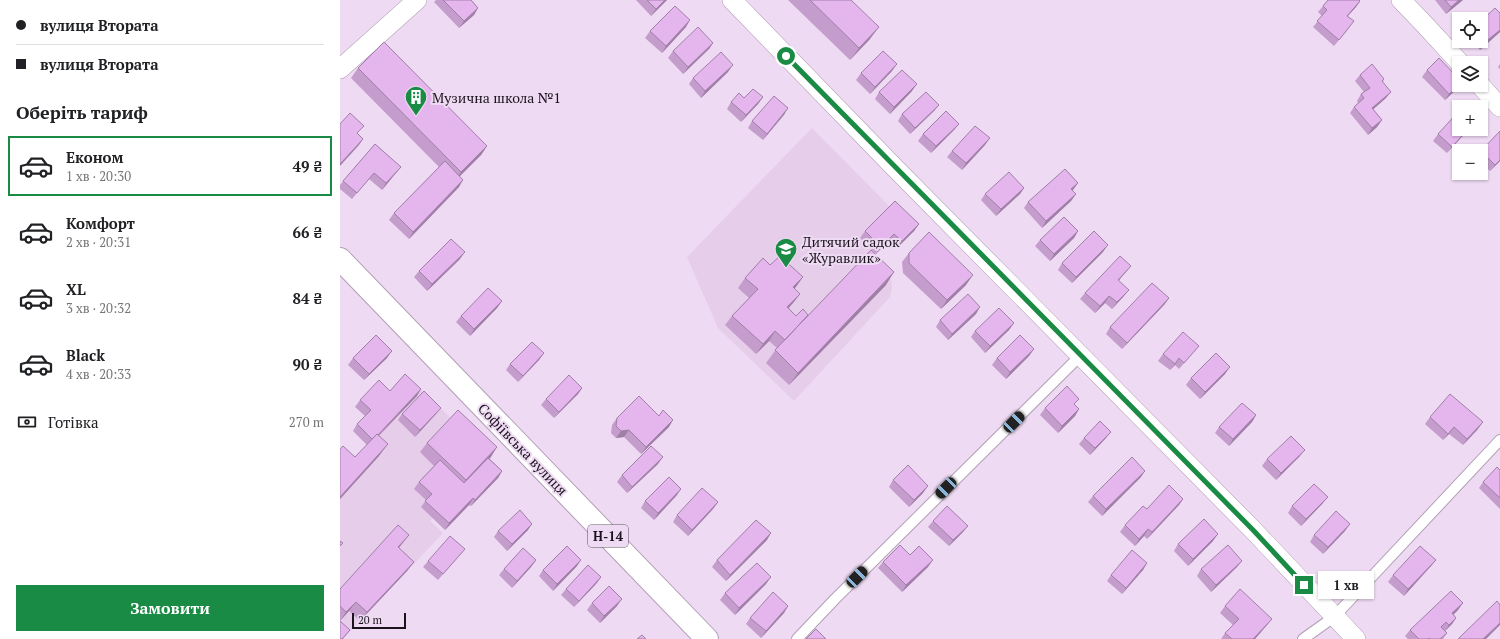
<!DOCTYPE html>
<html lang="uk">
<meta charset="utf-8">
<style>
body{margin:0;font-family:"PT Serif",serif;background:#f2f2f2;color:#202124;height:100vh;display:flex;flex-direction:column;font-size:15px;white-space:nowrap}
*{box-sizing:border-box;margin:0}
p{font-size:13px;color:#757577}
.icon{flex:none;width:22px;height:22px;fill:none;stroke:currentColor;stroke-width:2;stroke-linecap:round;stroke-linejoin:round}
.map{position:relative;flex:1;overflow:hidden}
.side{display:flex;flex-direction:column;background:#fff;width:340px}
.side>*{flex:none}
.banner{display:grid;align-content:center;height:88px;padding:0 16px;background:#fff}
.buttons{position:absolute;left:1112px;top:12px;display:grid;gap:8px}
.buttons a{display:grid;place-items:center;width:36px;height:36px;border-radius:0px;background:#fff;box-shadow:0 1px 3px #0004;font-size:20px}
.scale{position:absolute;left:12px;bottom:10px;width:54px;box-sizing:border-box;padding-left:4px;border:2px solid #1a131c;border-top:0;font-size:11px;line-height:14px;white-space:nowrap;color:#1a131c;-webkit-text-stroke:3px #eedaf2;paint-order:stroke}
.end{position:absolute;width:18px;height:18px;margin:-9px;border:5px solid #1a8b44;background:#fff;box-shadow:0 0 0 2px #fff}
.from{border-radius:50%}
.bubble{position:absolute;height:28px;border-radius:0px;background:#fff;box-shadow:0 1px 3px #0004;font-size:13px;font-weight:800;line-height:28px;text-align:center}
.car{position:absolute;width:12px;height:24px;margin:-12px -6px;border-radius:5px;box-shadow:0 0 3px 1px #0007;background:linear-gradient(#222 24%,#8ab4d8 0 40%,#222 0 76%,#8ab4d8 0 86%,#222 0)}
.banner b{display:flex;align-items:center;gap:14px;height:38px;font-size:15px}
.banner b+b{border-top:1px solid #e0e0e0}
.banner i{width:10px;height:10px;background:#202124}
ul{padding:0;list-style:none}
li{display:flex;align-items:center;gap:12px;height:60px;margin:0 8px 6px;padding:0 8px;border:2px solid transparent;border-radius:0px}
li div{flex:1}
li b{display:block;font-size:15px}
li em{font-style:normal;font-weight:800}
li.active{border-color:#1a8b44}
li>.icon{width:36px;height:36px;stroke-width:1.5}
h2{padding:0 16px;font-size:18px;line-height:48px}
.pay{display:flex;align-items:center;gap:10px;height:44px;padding:0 16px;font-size:15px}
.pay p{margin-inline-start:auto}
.button{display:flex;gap:8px;margin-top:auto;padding:8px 16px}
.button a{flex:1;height:46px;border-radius:0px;background:#1a8b44;color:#fff;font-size:16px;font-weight:800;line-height:46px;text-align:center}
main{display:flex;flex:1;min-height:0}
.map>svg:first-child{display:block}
.built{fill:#e6cdea}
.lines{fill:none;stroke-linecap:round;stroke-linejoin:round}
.service-casing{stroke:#b29fb5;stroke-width:12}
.minor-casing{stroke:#b29fb5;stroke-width:20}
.primary-casing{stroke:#b29fb5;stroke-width:24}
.service{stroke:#fff;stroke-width:10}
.minor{stroke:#fff;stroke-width:19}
.primary{stroke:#fff;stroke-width:22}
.wall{fill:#c59dcd}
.shaded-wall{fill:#a07fa7}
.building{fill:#e5b6ee;stroke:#a07fa7}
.route{stroke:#1a8b44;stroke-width:5}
.labels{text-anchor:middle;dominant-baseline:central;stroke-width:4;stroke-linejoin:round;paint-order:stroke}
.shield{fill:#eedaf2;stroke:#5a4f5c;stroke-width:1}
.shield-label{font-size:13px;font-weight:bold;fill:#1a131c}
.poi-label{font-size:14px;fill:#1a131c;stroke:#eedaf2;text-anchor:start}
.street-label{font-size:14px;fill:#1a131c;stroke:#eedaf2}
</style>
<main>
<section class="side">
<div class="banner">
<b><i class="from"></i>вулиця Втората</b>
<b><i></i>вулиця Втората</b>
</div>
<h2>Оберіть тариф</h2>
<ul>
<li class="active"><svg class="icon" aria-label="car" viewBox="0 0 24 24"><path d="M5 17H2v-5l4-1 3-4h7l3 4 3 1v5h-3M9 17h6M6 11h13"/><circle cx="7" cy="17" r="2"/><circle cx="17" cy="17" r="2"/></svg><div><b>Економ</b><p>1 хв · 20:30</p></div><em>49 ₴</em></li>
<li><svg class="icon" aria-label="car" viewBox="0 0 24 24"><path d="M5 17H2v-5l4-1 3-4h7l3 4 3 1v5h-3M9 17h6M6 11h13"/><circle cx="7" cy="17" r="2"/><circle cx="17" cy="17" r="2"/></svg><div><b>Комфорт</b><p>2 хв · 20:31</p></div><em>66 ₴</em></li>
<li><svg class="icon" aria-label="car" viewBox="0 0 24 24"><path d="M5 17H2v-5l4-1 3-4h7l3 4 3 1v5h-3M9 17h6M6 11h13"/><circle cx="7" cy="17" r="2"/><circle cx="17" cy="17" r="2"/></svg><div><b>XL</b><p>3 хв · 20:32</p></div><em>84 ₴</em></li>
<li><svg class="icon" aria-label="car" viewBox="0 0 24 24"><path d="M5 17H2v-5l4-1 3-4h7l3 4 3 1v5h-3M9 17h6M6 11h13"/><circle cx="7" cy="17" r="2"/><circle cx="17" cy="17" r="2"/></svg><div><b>Black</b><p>4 хв · 20:33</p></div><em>90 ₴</em></li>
</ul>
<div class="pay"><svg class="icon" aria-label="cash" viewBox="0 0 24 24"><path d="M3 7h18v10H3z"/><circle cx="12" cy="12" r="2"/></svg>Готівка<p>270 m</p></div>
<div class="button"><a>Замовити</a></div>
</section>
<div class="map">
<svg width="1160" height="639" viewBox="0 0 1160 639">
<rect width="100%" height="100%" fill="#eedaf2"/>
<!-- built -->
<path class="built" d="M472 128 551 208 535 252 528 259 551 279 552 287 550 297 454 401 378 328 347 257Z
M81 390 112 419 120 489 90 521 103 533 3 639H0V464L6 470Z"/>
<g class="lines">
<!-- service casing -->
<g class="service-casing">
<path id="service" d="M457 639 495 599 741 355
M963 639 994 617 1160 440"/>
</g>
<!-- minor casing -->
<g class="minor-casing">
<path id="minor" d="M392 0 555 168 914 531 1016 639
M1061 0 1085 25 1120 63
M0 69 77 0
M1140 85 1160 107"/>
</g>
<!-- primary casing -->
<g class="primary-casing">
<path id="primary" d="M0 259 367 639"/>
</g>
<!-- service -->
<use href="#service" class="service"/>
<!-- minor -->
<use href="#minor" class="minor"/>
<!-- primary -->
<use href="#primary" class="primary"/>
</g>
<!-- wall -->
<path class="wall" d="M96 0H131L138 8 134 15 119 28 94 2Z
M296 0H327L311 16Z
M448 0H511L530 39 510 60Z
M1095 0H1123L1106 14Z
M1020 1 1016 7 1008 16 1009 28 994 46 973 27 982 16 978 12 983 6Z
M1160 13V32L1140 50 1132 41H1141V21Z
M346 27 322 53 305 38 310 31Z
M373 43 369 49 343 74 328 58 333 51Z
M1160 64V69L1158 67Z
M18 68 147 146 141 155 120 176 119 187 69 239 49 220 54 213 99 167 11 78Z
M1087 70 1117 89 1105 100 1082 77Z
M552 71 530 94 516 80 521 73Z
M388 72 361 98 349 84 353 78Z
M1020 75 1044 79 1043 82 1046 98 1033 109 1042 120 1037 127 1028 135 1010 113 1014 107 1018 103 1017 101 1021 94 1024 92 1015 81Z
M572 91 550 114 535 99 539 92Z
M423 97 418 104 401 122 387 109 391 102 404 98Z
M599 105 594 111 570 134 558 121 562 114Z
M448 108 423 140 408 128 412 121Z
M619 124 614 130 591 153 578 141 583 134Z
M1129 129 1107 153 1093 141 1098 134Z
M1160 131V161L1150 171 1141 163V151Z
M35 144 61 167 56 173 42 190 29 179 12 199 0 189V185Z
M645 145 622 170 607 157 612 151Z
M738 183 732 191 736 194 731 201 702 228 684 208 688 202Z
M684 188 680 194 656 216 641 200 645 194Z
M579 224 574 231 557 248 549 240 536 254 520 238 525 231Z
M738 231 734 238 710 261 695 246 700 240Z
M763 252 732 283 718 270 722 263Z
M569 253 626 285 601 309 563 273 562 262Z
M120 259 87 291 74 277 79 271Z
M430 265 463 277 454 288 460 294 453 303 449 308 456 316 468 315 546 285 449 385 426 363 437 348 429 341 416 354 385 325 392 316 409 298 398 288 405 278Z
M791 266 779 280 784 296 772 309 765 303 755 313 740 299 745 293Z
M829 298 824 305 782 349 766 334 770 327Z
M162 301 157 308 130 336 116 322 121 316Z
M636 314 608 340 596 327 600 320Z
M674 323 669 330 645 353 631 337 635 331Z
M859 346 854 352 839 369 835 365 830 370 818 361 823 354Z
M694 349 689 356 666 379 652 365 657 358Z
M204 353 199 360 178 382 166 370 170 364Z
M13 358H47L24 380 8 365Z
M885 374 860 399 846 385 851 378Z
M242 388 238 394 214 418 201 405 206 399Z
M50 391 77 396 39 436V456L0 499V449L15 457 27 445 13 431 17 424 25 416 15 407 20 400Z
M735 405 739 409 735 416 718 433 700 415 705 408Z
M62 414H96L75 437 58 420Z
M916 415 912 422 889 446 875 433 879 427Z
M1090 417 1138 429 1123 445 1109 434 1103 440 1085 424Z
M277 418 329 427 301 454 284 437 276 438 271 433 272 425Z
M744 438H766L750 455 739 444Z
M87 443 151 457 149 458 162 471 158 478 131 506 129 505 105 530 81 507 86 500 74 489 79 482 94 466 80 452Z
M960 456 936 480 922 466 927 459Z
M318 464 287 493 277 482 282 475Z
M1160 470V509L1139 488 1143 482Z
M801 477 762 516 748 502 753 496Z
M553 480 583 493 569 507 549 487Z
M337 495 314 520 301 508 305 501Z
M843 499 839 505 807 539 804 536 795 546 780 532 785 525 807 509Z
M378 502 373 509 348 536 333 522 337 515Z
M983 503 961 526 948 513 952 506Z
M593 521 628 526 623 532 609 546 588 527Z
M188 530 167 551 154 537 158 531Z
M1005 531 983 554 970 542 974 535Z
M427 540 386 581 372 567 377 560Z
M873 541 848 566 834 551 838 544Z
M62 544 59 548 74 562 67 571 20 621 9 611 0 621 10 630 3 639H0V589Z
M125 549 120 555 98 580 83 567 88 561Z
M570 555 588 567 562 592 538 568 543 562Z
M196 560 191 567 172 588 159 575 164 569Z
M1096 560 1091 566 1064 596 1048 582 1053 575Z
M902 561 897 567 871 592 857 576 861 569Z
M807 563 803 570 782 594 767 581 771 575Z
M237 566 213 591 199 576 203 570Z
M261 577 256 584 234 607 221 595 226 589Z
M426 584 395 615 380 600 385 593Z
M252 603 277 606 260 623 247 610Z
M1123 603 1118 610 1113 615 1116 618 1112 624 1105 631 1107 633 1103 639H1068L1065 636 1070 630Z
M448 606 444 613 421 638 406 624 410 618Z
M885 606 932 619 927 625 915 639H881L885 633 893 625 880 613Z"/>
<!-- shaded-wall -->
<path class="shaded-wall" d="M325 0H327L311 16 316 9Z
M1119 0H1123L1106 14 1111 7Z
M1020 1 1016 7 1002 22 1007 16Z
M138 8 134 15 119 28 124 21Z
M350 20 346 27 322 53 326 46Z
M539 27 530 39 510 60 519 48Z
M1160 30V32L1140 50 1144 43Z
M373 43 369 49 343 74 348 67Z
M557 64 552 71 530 94 535 87Z
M393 65 388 72 361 98 365 91Z
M577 84 572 91 550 114 554 107Z
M1119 85H1120L1117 89 1105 100 1109 94Z
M1051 92 1046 98 1028 114 1032 108Z
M423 97 418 104 401 122 406 115Z
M599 105 594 111 570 134 575 128Z
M448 108 444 115 423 140 427 134Z
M1042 120 1037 127 1028 135 1032 128Z
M619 124 614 130 591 153 596 146Z
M1128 129H1129L1107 153 1112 147Z
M650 138 645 145 622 170 626 163Z
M23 139 19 145 0 166V164Z
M147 146 141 155 114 182 121 172Z
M1160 160V161L1150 171 1155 165Z
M61 167 56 173 42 190 46 183Z
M123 180 119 187 69 239 73 232Z
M738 183 733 190 726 196 731 189Z
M684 188 680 194 656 216 661 209Z
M736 194 731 201 702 228 706 221Z
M579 224 574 231 557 248 562 241Z
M738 231 734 238 710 261 714 254Z
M554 234 549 240 536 254 541 247Z
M768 245 763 252 732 283 736 277Z
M125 252 120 259 87 291 92 284Z
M791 266 786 272 774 286 778 280Z
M554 272 546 285 449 385 458 373Z
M633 275 626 285 601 309 607 300Z
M463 277 456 287 446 297 453 287Z
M789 290 784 296 772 309 777 302Z
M460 294 453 303 440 316 447 307Z
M769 296 765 303 755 313 760 306Z
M829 298 824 305 782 349 787 343Z
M162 301 157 308 130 336 134 329Z
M640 307 636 314 608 340 612 334Z
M674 323 669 330 645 353 650 346Z
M435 331 429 341 416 354 423 344Z
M694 349 689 356 666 379 670 372Z
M52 351 47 358 24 380 29 374Z
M204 353 199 360 178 382 183 376Z
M839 358 835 365 830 370 835 364Z
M890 367 885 374 860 399 865 392Z
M242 388 238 394 214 418 219 412Z
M81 389 77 396 28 446 33 440Z
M101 408 96 414 75 437 80 430Z
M739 409 735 416 718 433 722 426Z
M916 415 912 422 889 446 893 439Z
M333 420 329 427 301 454 306 447Z
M1143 422 1138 429 1123 445 1127 439Z
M1114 427 1109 434 1103 440 1108 434Z
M289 430 284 437 276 438 281 431Z
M771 432 766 438 750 455 755 448Z
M48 444 39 456 0 499V497Z
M157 447 151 457 120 489 126 480Z
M965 450 960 456 936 480 941 473Z
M323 457 318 464 287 493 292 487Z
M162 471 158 478 131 506 135 500Z
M805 471 801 477 762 516 766 509Z
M588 486 583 493 569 507 574 500Z
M341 489 337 495 314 520 318 513Z
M988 497 983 503 961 526 966 519Z
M133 498 129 505 105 530 109 523Z
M843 499 839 505 807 539 812 532Z
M378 502 373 509 348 536 352 530Z
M192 524 188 530 167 551 172 544Z
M1010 524 1005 531 983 554 988 547Z
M628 526 623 532 609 546 613 540Z
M808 529 804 536 795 546 799 539Z
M431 533 427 540 386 581 390 575Z
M878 534 873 541 848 566 853 559Z
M69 535 62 544 51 556 58 547Z
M196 560 191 567 172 588 177 581Z
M241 560 237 566 213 591 217 584Z
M593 560 588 567 562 592 566 585Z
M1096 560 1091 566 1064 596 1068 589Z
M902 561 897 567 871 592 876 585Z
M74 562 67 571 20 621 27 612Z
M807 563 803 570 782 594 786 588Z
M261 577 256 584 234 607 239 601Z
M431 577 426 584 395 615 399 608Z
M282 599 277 606 260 623 264 616Z
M16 602 9 611 0 621 6 612Z
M1123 603 1118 610 1108 620 1112 613Z
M448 606 444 613 421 638 426 631Z
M1116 618 1112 624 1105 631 1109 625Z
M932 619 927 625 915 639H913Z
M1160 623V625L1146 639H1143Z"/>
<!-- building -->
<path class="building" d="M103 0H131L138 8 124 21Z
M307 0H325L316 9Z
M470 0H511L539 27 519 48Z
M988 0H1019L1020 1 1007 16 1014 21 999 40 977 21 987 10 983 6Z
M1105 0H1119L1111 7Z
M335 6 350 20 326 46 310 31Z
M1155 8 1160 13V30L1144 43 1141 40V21Z
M358 27 373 43 348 67 333 51Z
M44 42 147 146 121 172 18 68Z
M543 51 557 64 535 87 521 73Z
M381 52 393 65 365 91 353 78Z
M1099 58 1119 79V85L1109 94 1087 70Z
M1032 64 1044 79 1042 81 1051 92 1032 108 1042 120 1032 128 1014 107 1024 98 1021 94 1030 88 1020 75Z
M562 70 577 84 554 107 539 92Z
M413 89 423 97 406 115 391 102 399 93 404 98Z
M586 92 599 105 575 128 562 114Z
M434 96 448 108 427 134 412 121Z
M606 111 619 124 596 146 583 134Z
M1119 111V129H1128L1112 147 1098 134Z
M10 113 24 126 17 133 23 139 0 164V124Z
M635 126 650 138 626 163 612 151Z
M1160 131V160L1155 165 1141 151Z
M35 144 61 167 46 183 34 173 17 193 3 181Z
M105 161 123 180 73 232 54 213Z
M725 169 738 183 731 189 736 194 706 221 688 202Z
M669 172 684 188 661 209 645 194Z
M555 201 579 224 562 241 554 234 541 247 525 231Z
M724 217 738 231 714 254 700 240Z
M754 231 768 245 736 277 722 263Z
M589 232 633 275 607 300 569 263V253Z
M111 239 125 252 92 284 79 271Z
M531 250 554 272 458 373 435 350Z
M440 256 463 277 453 287 460 294 447 307 456 316 463 309 468 315 445 340 435 331 423 344 392 316 418 289 405 278 423 258 430 265Z
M780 256 791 266 778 280 789 290 777 302 769 296 760 306 745 293Z
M812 283 829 298 787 343 770 327Z
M148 288 162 301 134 329 121 316Z
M628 294 640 307 612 334 600 320Z
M659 308 674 323 650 346 635 331Z
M843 332 859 346 844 363 839 358 835 364 823 354Z
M36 335 52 351 29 374 13 358Z
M680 335 694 349 670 372 657 358Z
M192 342 204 353 183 376 170 364Z
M876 353 890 367 865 392 851 378Z
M65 374 81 389 38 435 37 434 32 439 17 424 31 410 20 400 39 380 50 391Z
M229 375 242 388 219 412 206 399Z
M727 386 739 399 734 404 739 409 722 426 705 408Z
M84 391 101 408 80 430 62 414Z
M1110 394 1143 422 1127 439 1114 427 1108 434 1090 417Z
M299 396 319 416 323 410 333 420 306 447 289 430 281 431 276 426 277 418Z
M902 403 916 415 893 439 879 427Z
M118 410 157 447 126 480 87 443Z
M760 421 771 432 755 448 744 438Z
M37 434 48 444 0 497V449L3 446 15 457Z
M951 436 965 450 941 473 927 459Z
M311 446 323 457 292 487 282 475Z
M792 457 805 471 766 509 753 496Z
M148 458 162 471 135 500 133 498 109 523 85 501 92 494 79 482 100 460 124 483Z
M568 465 588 486 574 500 553 480Z
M1157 467 1160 470V498L1143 482Z
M329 477 341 489 318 513 305 501Z
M974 484 988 497 966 519 952 506Z
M829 485 843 499 812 532 808 529 799 539 785 525 803 506 807 509Z
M362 488 378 502 352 530 337 515Z
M607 506 628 526 613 540 593 521Z
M180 510 192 524 172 544 158 531Z
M996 511 1010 524 988 547 974 535Z
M864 519 878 534 853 559 838 544Z
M416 520 431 533 390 575 377 560Z
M58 525 69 535 58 547 74 562 27 612 16 602 6 612 0 606V589Z
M110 536 125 549 103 574 88 561Z
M0 541 3 543 0 546Z
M560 545 570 555 579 546 593 560 566 585 543 562Z
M888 545 902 561 876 585 861 569Z
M227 546 241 560 217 584 203 570Z
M1080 546 1096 560 1068 589 1053 575Z
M183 548 196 560 177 581 164 569Z
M792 550 807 563 786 588 771 575Z
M417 563 431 577 399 608 385 593Z
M248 565 261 577 239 601 226 589Z
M269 586 282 599 264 616 252 603Z
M900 589 932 619 913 639H892L885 633 899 619 885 606Z
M1111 591 1123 603 1112 613 1116 618 1109 625 1106 622 1101 627 1107 633 1100 639H1090L1089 638 1088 639H1079L1070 630Z
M433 592 448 606 426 631 410 618Z
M1157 601 1160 605V623L1143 639H1118Z
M0 621 10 630 2 639H0Z
M476 629 486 639H466Z
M302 635 306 639H297Z"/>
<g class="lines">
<!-- route -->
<path class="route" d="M446 56 914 531 964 585"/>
</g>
<!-- icons -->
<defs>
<g id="building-pin" transform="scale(1.15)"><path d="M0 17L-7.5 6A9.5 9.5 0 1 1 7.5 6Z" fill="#1a8b44" stroke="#eedaf2"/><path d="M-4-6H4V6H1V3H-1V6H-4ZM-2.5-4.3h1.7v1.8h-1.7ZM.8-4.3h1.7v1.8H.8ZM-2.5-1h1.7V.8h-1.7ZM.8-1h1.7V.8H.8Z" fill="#fff"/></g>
<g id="school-pin" transform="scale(1.15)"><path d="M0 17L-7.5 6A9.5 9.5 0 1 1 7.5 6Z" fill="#1a8b44" stroke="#eedaf2"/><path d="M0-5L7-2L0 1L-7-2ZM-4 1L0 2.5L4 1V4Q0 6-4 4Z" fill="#fff"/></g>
</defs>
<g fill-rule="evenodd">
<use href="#building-pin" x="76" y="97"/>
<use href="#school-pin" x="446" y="249"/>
</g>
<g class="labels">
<!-- shield labels -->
<rect class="shield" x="248" y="525" width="40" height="22" rx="3"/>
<g class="shield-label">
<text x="268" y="536">Н-14</text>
</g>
<!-- poi labels -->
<g class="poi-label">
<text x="92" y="97">Музична школа №1</text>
<text x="462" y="241">Дитячий садок<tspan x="462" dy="16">«Журавлик»</tspan></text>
</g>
<!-- street labels -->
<g class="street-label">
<text transform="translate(183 449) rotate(46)">Софіївська вулиця</text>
</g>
</g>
</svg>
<div class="buttons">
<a><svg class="icon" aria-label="locate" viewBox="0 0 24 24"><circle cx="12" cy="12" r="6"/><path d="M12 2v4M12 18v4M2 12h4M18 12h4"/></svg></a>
<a><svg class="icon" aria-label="layers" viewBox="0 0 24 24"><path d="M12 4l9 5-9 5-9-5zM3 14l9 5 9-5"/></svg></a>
<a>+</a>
<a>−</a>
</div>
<div class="scale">20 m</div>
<i class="end from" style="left:446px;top:56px"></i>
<i class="end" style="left:964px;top:585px"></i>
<div class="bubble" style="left:978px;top:571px;width:56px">1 хв</div>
<i class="car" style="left:674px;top:422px;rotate:45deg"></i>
<i class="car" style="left:606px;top:488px;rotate:225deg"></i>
<i class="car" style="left:517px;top:577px;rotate:45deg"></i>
</div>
</main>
